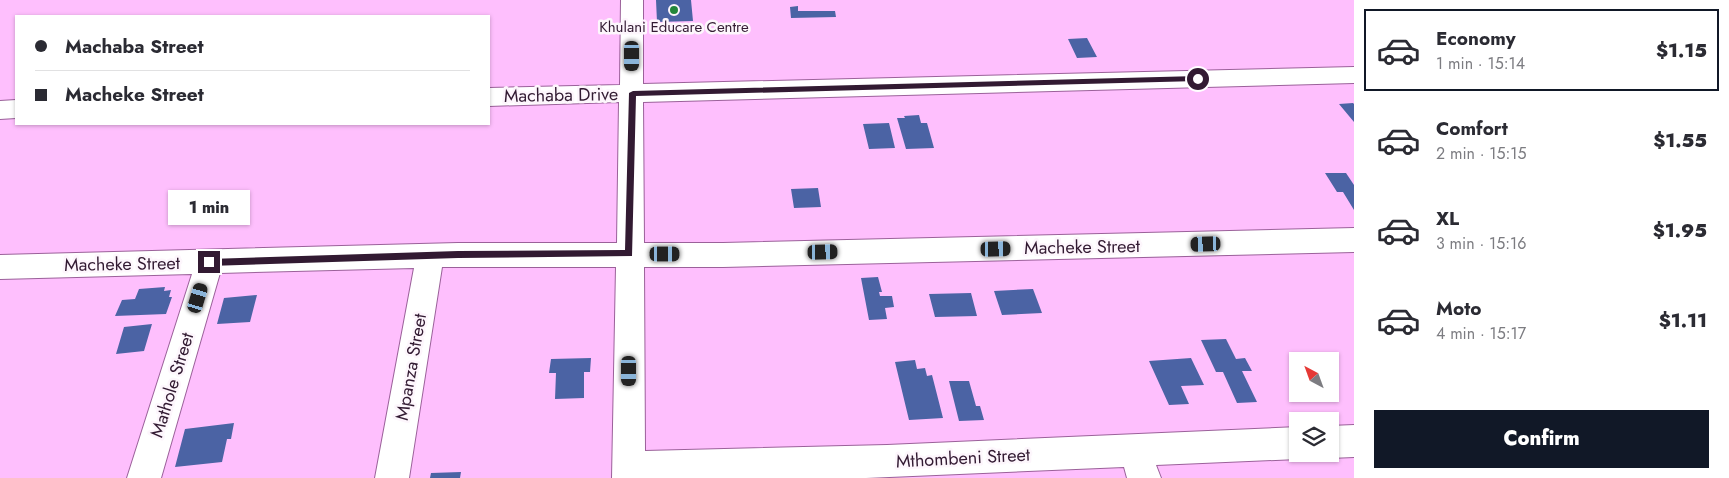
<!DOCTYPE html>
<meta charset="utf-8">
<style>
body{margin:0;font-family:Jost,sans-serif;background:#f2f2f3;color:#2b2b33;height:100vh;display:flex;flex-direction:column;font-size:19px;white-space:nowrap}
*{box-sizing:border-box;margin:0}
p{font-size:16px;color:#7c7c81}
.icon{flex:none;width:28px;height:28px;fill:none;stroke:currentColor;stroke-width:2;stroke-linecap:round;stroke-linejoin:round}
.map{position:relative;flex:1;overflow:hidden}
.side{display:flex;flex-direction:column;background:#fff;width:375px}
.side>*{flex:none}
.top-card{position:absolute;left:15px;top:15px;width:475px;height:110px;border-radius:0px;box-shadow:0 1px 4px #0004;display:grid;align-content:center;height:110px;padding:0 20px;background:#fff}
.needle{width:32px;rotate:319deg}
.controls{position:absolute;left:1289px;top:352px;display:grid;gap:10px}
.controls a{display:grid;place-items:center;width:50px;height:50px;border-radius:0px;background:#fff;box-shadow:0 1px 4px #0004;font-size:25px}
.end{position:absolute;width:22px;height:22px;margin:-11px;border:6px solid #321a32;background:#fff;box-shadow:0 0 0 2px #fff}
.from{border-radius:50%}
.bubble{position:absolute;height:35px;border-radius:0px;background:#fff;box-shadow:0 1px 4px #0004;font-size:16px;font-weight:800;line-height:35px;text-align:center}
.car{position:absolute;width:15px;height:30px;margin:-15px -8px;border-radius:6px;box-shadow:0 0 4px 1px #0007;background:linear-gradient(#222 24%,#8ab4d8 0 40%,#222 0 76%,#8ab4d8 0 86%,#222 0)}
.top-card b{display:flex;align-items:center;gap:18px;height:48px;font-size:19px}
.top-card b+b{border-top:1px solid #e1e1e2}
.top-card i{width:12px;height:12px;background:#2b2b33}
ul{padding:9px 0 0;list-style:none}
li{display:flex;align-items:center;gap:15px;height:82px;margin:0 10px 8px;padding:0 10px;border:2px solid transparent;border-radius:0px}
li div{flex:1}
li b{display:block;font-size:19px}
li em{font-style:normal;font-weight:800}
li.current{border-color:#111827}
li>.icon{width:45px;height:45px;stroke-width:1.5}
.cta{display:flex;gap:10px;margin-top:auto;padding:10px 20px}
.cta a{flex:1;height:58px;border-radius:0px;background:#111827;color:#fff;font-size:20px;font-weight:800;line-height:58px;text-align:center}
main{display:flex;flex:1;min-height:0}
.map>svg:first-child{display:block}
.building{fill:#4b63a4}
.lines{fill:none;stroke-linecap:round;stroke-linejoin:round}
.minor-casing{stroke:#9b619a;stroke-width:2}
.minor{fill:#fff;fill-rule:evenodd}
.route{fill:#321a32}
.poi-dot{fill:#23863a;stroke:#fdf6fc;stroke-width:2}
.labels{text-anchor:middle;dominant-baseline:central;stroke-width:5;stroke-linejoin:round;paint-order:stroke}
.far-poi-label{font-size:15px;fill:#321a32;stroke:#fdf6fc}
.street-label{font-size:18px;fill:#321a32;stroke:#fdf6fc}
</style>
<main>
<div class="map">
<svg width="1354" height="478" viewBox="0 0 1354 478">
<rect width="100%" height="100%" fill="#febffd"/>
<!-- building -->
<path class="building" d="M656 0H691L693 21 657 22Z
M798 6V11H835L836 17 791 18 790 7Z
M1087 38 1097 57 1077 58 1068 39Z
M1353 103 1354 104V122L1339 104Z
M919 115 921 123H927L934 148 906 149 897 118H905L904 116Z
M889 123 895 148 869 149 863 124Z
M1325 173H1346L1354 185V210L1343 192H1337Z
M818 188 821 207 794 208 791 189Z
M878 277 882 292H879L880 296H892L894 307 885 308 887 319 869 320 861 278Z
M165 287 164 291 171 290 169 297H172L166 314 115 316 122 300 135 299 139 289Z
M1033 289 1042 313 1002 315 994 291Z
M971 293 977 316 935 317 929 294Z
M257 295 250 322 217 324 224 298Z
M152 324 144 351 116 354 124 327Z
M1226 339 1236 359 1245 358 1252 371H1242L1257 402 1237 403 1223 372H1216L1201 340Z
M591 358 590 372H584V398L555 399 556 373H549L551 359Z
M1191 358 1204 385 1181 386 1189 404 1169 405 1149 361Z
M915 360 917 369 925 368 927 376 932 375 943 418 909 420 895 362Z
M949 381H969L976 406H980L984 420 959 421Z
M234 423 231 439H227L222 462 175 467 185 429Z
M461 472 460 478H430L431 473Z"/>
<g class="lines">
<!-- minor casing -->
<g class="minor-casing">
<path id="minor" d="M621 0H643V84L1354 67V83L643 102 644 243H723L1354 228V252L723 267H644L645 451 887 445 1298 427V454H1309L1298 459 1156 465 1161 478H1127L1124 467 866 478H612L616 267H442L409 478H375L414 268 220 273 161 478H127L192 274 0 279V255L458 243H617L619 102 489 106V88L620 85Z
M16 100V118L0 119V101Z
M1354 425V457L1330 458 1320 454H1330V426Z"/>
</g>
<!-- minor -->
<use href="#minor" class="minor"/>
</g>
<!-- route -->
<path class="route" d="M1198 76 1201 79 1198 81 636 96 632 256 458 258 209 266 205 262 209 259 458 251 625 250 629 93 633 91Z"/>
<!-- markers -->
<circle class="poi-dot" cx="674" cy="10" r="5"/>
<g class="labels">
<!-- far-poi labels -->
<g class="far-poi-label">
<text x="674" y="27">Khulani Educare Centre</text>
</g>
<!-- street labels -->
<g class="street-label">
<text transform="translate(561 95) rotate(-1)">Machaba Drive</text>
<text transform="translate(1082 247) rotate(-1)">Macheke Street</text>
<text transform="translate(122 264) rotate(-1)">Macheke Street</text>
<text transform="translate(411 367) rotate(-80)">Mpanza Street</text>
<text transform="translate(172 385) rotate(-73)">Mathole Street</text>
<text transform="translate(963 458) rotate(-3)">Mthombeni Street</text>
</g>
</g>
</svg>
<div class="controls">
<a><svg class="needle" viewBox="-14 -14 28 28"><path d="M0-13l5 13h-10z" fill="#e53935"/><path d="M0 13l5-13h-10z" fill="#7c7c81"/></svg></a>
<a><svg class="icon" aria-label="layers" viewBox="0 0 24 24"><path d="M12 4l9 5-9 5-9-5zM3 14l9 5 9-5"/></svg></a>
</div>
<i class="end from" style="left:1198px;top:79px"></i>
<i class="end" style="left:209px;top:262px"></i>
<div class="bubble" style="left:168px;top:190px;width:82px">1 min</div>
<i class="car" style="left:632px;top:56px;rotate:180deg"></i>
<i class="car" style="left:1206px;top:244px;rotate:268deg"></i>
<i class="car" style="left:996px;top:249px;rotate:89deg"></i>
<i class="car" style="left:823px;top:252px;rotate:89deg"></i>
<i class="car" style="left:665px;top:254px;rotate:90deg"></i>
<i class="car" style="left:198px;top:298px;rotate:17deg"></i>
<i class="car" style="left:629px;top:371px;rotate:180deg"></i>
<div class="top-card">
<b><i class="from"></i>Machaba Street</b>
<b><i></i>Macheke Street</b>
</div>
</div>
<section class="side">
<ul>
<li class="current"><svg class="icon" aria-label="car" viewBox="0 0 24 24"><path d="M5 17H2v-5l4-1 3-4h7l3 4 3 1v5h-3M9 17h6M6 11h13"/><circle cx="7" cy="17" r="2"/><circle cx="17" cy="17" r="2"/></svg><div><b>Economy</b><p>1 min · 15:14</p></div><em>$1.15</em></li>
<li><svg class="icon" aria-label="car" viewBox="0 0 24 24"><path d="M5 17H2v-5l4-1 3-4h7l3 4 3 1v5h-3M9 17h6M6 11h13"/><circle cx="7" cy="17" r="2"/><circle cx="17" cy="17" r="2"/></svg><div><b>Comfort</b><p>2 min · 15:15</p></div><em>$1.55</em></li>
<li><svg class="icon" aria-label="car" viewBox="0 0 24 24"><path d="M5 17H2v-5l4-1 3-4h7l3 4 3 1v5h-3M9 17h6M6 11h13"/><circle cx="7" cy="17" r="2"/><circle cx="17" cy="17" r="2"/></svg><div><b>XL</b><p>3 min · 15:16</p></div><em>$1.95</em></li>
<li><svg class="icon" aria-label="car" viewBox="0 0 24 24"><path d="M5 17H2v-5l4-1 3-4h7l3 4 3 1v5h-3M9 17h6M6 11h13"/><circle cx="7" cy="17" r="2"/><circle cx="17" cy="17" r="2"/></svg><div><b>Moto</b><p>4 min · 15:17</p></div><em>$1.11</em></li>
</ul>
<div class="cta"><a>Confirm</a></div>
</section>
</main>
